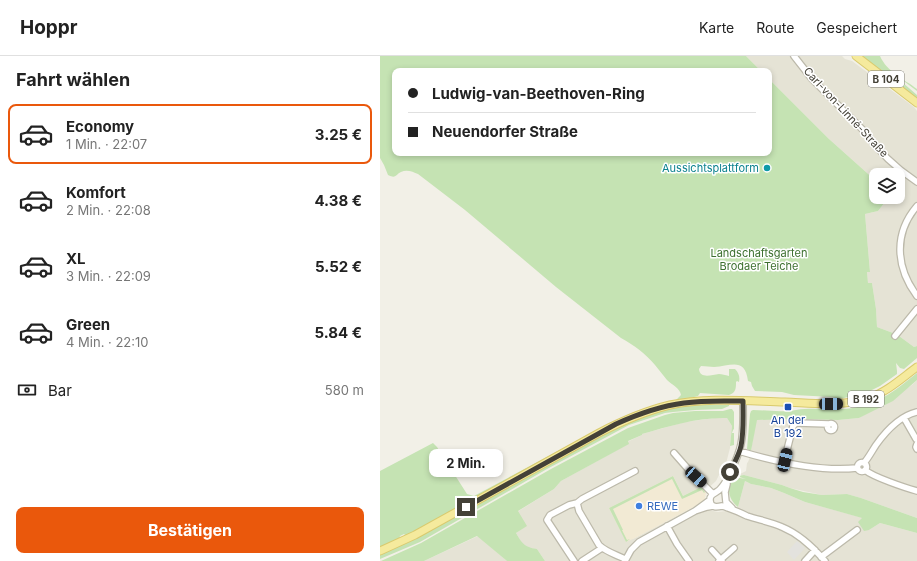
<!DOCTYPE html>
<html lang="de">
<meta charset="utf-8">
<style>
body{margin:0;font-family:Inter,sans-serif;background:#f6f6f6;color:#222;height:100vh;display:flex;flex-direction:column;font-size:15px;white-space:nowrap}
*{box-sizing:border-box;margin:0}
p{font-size:13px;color:#767676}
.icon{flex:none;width:22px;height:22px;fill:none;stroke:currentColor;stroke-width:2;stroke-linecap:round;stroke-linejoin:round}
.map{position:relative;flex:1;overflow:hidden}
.drawer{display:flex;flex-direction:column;background:#fff;width:380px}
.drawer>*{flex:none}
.top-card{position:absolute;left:12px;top:12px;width:380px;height:88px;border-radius:8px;box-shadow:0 2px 6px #0003;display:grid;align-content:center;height:88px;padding:0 16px;background:#fff}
.tools{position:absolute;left:489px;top:112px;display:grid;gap:8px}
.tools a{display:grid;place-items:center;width:36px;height:36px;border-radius:8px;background:#fff;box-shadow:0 2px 6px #0003;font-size:20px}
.end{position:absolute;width:18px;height:18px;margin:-9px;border:5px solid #444137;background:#fff;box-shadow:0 0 0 2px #fff}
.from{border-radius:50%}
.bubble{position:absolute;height:28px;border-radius:8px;background:#fff;box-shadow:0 2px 6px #0003;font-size:13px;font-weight:700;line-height:28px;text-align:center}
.car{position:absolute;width:12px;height:24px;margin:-12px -6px;border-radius:5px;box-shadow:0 0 3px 1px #0007;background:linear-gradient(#222 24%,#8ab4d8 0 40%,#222 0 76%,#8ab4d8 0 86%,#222 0)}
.top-card b{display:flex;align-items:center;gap:14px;height:38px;font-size:15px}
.top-card b+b{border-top:1px solid #e0e0e0}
.top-card i{width:10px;height:10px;background:#222}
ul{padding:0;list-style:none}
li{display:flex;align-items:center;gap:12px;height:60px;margin:0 8px 6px;padding:0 8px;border:2px solid transparent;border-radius:8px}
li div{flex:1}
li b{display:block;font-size:15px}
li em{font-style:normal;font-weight:700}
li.selected{border-color:#ea580c}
li>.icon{width:36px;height:36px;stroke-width:1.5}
h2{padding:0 16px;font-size:18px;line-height:48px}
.pay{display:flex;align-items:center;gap:10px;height:44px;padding:0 16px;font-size:15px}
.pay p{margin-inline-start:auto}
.action{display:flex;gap:8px;margin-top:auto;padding:8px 16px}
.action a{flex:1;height:46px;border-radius:8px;background:#ea580c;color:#fff;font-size:16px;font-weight:700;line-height:46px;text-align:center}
header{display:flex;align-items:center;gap:24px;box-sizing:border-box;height:56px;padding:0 20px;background:#fff;border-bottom:1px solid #e0e0e0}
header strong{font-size:19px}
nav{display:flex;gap:22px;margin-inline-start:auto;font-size:14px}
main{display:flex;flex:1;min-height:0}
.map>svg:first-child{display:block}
.residential{fill:#e5e3d5}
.commercial{fill:#f2ead4}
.green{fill:#c5e3b3}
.parking{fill:#e3e2de}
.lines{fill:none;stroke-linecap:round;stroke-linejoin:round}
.minor-casing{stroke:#bcb9aa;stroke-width:8}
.major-casing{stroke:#d9ca6e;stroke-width:9}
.minor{stroke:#fff;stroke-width:5.5}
.major{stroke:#f5ea9d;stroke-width:7}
.route{stroke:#444137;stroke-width:5}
.culture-dot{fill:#0f9aa8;stroke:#fff;stroke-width:1.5}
.transit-dot{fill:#1a4fb4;stroke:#fff;stroke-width:1.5}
.shop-dot{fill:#3f7fe0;stroke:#fff;stroke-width:1.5}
.labels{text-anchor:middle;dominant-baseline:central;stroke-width:3;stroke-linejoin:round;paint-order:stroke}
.shield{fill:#fff;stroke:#7c7a73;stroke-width:1}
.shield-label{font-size:10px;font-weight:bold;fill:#444137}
.street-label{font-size:11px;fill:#444137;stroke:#fff}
.culture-label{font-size:11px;fill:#0d838f;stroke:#fff;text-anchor:end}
.park-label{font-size:11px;fill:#3d702f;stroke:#fff}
.transit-label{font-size:11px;fill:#164399;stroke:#fff}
.shop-label{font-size:11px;fill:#366cbe;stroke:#fff;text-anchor:start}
</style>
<header>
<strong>Hoppr</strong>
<nav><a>Karte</a><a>Route</a><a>Gespeichert</a></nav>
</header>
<main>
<section class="drawer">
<h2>Fahrt wählen</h2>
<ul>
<li class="selected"><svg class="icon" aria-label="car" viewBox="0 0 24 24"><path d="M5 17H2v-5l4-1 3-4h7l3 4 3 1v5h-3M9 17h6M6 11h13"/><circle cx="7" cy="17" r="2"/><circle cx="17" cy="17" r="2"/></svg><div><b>Economy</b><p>1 Min. · 22:07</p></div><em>3.25 €</em></li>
<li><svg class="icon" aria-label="car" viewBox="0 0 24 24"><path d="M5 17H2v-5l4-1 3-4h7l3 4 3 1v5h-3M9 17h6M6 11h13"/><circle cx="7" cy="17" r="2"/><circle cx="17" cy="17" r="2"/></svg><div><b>Komfort</b><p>2 Min. · 22:08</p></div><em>4.38 €</em></li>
<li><svg class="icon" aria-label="car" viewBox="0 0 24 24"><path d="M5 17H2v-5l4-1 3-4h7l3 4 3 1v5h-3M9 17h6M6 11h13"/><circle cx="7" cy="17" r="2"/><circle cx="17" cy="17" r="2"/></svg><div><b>XL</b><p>3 Min. · 22:09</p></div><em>5.52 €</em></li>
<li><svg class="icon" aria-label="car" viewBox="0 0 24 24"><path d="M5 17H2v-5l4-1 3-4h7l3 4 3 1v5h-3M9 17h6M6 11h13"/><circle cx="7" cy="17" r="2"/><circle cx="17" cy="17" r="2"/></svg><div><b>Green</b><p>4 Min. · 22:10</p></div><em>5.84 €</em></li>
</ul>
<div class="pay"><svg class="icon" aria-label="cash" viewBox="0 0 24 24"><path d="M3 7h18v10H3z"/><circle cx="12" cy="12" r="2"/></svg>Bar<p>580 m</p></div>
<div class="action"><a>Bestätigen</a></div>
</section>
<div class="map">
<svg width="537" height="505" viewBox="0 0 537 505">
<rect width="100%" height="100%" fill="#f2f0e7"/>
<!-- residential -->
<path class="residential" d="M366 0H462L465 3 472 5 534 51 537 55V290L534 291 519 280 518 283H515L512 280 513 277 497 271 496 253 492 227 488 228 487 216 490 215 485 158 498 155 509 141H518V119H496V125L449 83 389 23V15H381Z
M537 324V462L481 442 467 438 442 439 410 432 402 429 364 419 356 420 357 418H360L366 415 367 407 368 406 370 401 376 364 419 363 458 364 479 362 532 329Z
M335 362H347L352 370 350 392 343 419H339L336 425 325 435 321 431 303 440 293 420 229 452 246 485 255 482 323 446 328 454 338 456 346 455 355 458 358 451 365 425 371 428 391 432 404 437 425 446 483 462 489 474 500 467 537 477V505H165L157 493 148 492 142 487 136 477 146 470 137 456 174 433 181 425 248 388 247 386 262 379V378L305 366Z
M98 480 127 505H44Z"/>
<!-- commercial -->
<path class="commercial" d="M293 420 303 440 321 431 325 435 326 437 325 443 323 446 255 482 246 486 229 452Z"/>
<!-- green -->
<path class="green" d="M0 0H366L381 15H15V97H389V23L449 83 496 125V141H509L498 155 485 158 490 216H487L488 227H492L496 253 497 271 513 277 512 280 515 283H517L519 280 534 291 537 290V302L524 313 520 312 516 307 517 315V318L500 330 488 336 460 343 452 341 414 339 402 336 375 335 372 330 371 326 368 325C365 301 351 310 334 311 330 311 326 310 321 310L319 313C320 323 331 319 339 318 342 318 345 319 349 320V313H355C359 317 360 321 359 326L357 325 356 326C356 332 356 337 349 339L320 337 318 340 275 351 61 462 26 480 24 478 20 480 19 483 0 491V415L53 387 57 391 87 438 94 440 204 381 241 362 257 355 275 349 296 344 301 339C300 332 292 329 287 324 283 319 279 314 275 309 266 298 254 289 241 282L176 231 85 154 38 118C33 116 27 113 21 116 15 119 16 123 8 119L4 109 0 102Z
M481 0H500C507 16 524 23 537 33V35L521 23 522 26 537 39V43Z
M537 317V324L513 345 479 362 458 364 419 363 377 364 371 395 367 393 370 358 371 355 373 354C384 354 396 356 407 355 413 355 419 353 425 353 447 352 467 356 488 348 507 342 522 329 537 317Z
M316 349H349V350L342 353 315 354 293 356 285 357 249 369 167 413 40 486 0 503V498L29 486 44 478 230 374 260 361 300 350Z
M350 353H352L354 356V373L353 374 352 377H354V389L350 390 352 370 347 362C318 361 290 370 262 378V379L248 385 249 388 181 425 174 433 138 455 147 470 136 477C142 487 144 491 157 493L165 505H127L97 480 44 505H1L41 487 171 413 248 372 285 359 293 357 315 355H343Z
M364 419 402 429 410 432 423 436 442 439 467 438 481 442 537 462V477L500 467 489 474 484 475 478 466 482 462 425 446 404 437 391 432 371 428 365 425 358 451C353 447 349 441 349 434 349 430 352 425 354 421L366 423 356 420Z
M293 420 303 440 321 431 325 436 324 437 322 434 302 443 292 423 233 453 243 474H242L247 484 250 483 246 486 229 452Z"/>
<!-- parking -->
<path class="parking" d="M417 485 425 492 414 504 407 496Z"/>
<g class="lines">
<!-- minor casing -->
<g class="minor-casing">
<path id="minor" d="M414 0 432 23 484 75C498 95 517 113 537 126
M537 150C513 178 516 212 537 240
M515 280 537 253
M363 345C363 359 364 374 361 388 359 398 354 409 349 419 347 423 345 428 341 432 338 437 329 437 330 445 331 452 337 451 342 450 343 450 346 451 348 452 354 454 361 457 367 460 379 464 391 466 402 471 419 478 433 491 445 505
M524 362 536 383 537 382
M447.5 371a3.5 3.5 0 1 1 7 0a3.5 3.5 0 1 1-7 0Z
M537 388 536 391 537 393
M359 395C396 406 439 416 477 412
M294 397 308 413 333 438
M404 406 413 370 416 367H418L449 368
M477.5 411a4.5 4.5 0 1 1 9 0a4.5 4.5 0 1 1-9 0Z
M484 407C489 401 492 395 496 389 506 375 520 360 537 356
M485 414C493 421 526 432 537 435
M347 428 345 436 346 446 352 452
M330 444 315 455 327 451 333 450
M287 470 297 488 309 505
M332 494 342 505
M441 501 477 474
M245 503C237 499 226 496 219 489L199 455 197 447 202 443 255 415
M194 505 167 464 170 459 189 449 197 447
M202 505 222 492
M245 505 251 494 259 486 315 455
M339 505 354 492
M425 505 435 494"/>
</g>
<!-- major casing -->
<g class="major-casing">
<path id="major" d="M476 0 537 47
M0 495 35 479 219 377C242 365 265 355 290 349 326 341 368 345 405 346 432 347 462 351 489 342 507 336 522 322 537 311"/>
</g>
<!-- minor -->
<use href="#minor" class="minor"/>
<!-- major -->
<use href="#major" class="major"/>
</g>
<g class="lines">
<!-- route -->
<path class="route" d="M86 451 236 368C258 358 281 350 304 347 324 344 344 345 363 345 363 360 364 375 361 390 359 399 354 407 350 416"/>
</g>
<!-- markers -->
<circle class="culture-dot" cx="387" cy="112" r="4"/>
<rect class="transit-dot" x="404" y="347" width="8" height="8" rx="2"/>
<circle class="shop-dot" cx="259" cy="450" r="4"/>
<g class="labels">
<!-- shield labels -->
<g class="shield">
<rect x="488" y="15" width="36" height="16" rx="3"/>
<rect x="468" y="335" width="36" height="16" rx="3"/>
</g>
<g class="shield-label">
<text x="506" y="23">B 104</text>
<text x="486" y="343">B 192</text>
</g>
<!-- street labels -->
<g class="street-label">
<text transform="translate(466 56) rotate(47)">Carl-von-Linné-Straße</text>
</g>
<!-- culture labels -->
<g class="culture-label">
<text x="379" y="112">Aussichtsplattform</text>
</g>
<!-- park labels -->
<g class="park-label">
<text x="379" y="197">Landschaftsgarten<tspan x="379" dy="13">Brodaer Teiche</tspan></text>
</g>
<!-- transit labels -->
<g class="transit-label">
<text x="408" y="364">An der<tspan x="408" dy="13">B 192</tspan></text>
</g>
<!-- shop labels -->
<g class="shop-label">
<text x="267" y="450">REWE</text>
</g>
</g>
</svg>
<div class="tools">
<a><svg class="icon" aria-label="layers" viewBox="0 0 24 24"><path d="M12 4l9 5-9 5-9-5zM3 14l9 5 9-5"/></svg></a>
</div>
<i class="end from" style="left:350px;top:416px"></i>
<i class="end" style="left:86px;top:451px"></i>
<div class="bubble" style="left:49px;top:393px;width:74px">2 Min.</div>
<i class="car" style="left:451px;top:348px;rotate:89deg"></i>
<i class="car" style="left:405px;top:404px;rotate:13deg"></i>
<i class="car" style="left:316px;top:421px;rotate:132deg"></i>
<div class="top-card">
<b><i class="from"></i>Ludwig-van-Beethoven-Ring</b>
<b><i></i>Neuendorfer Straße</b>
</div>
</div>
</main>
